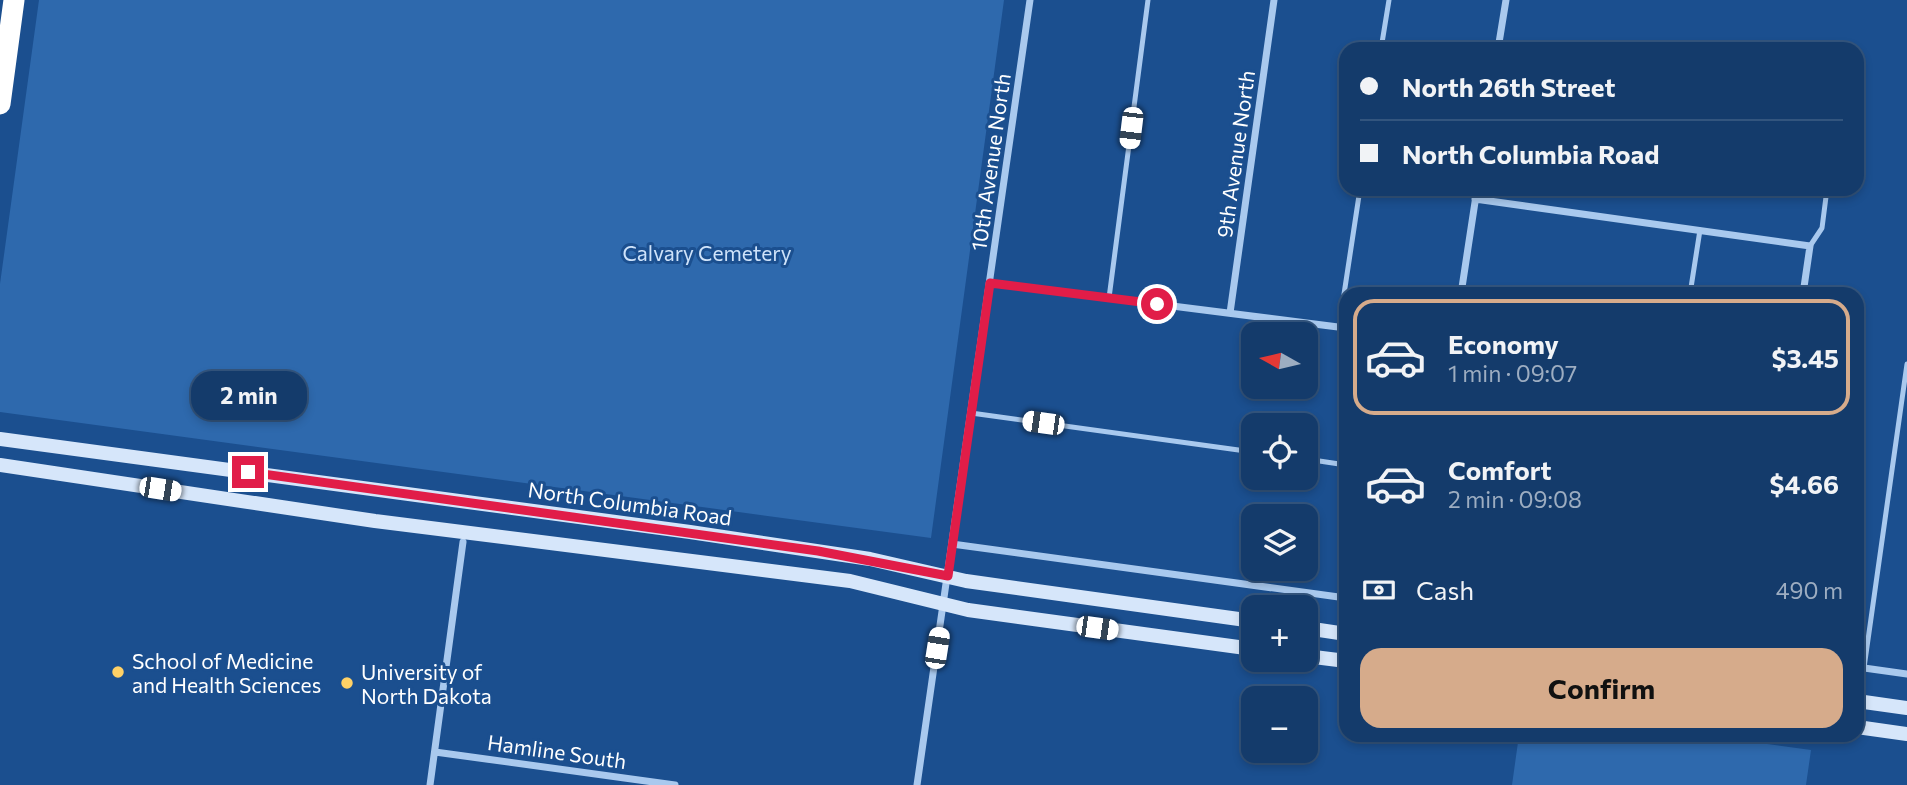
<!DOCTYPE html>
<meta charset="utf-8">
<style>
body{margin:0;font-family:Commissioner,sans-serif;background:#214673;color:#f1f3f6;height:100vh;display:flex;flex-direction:column;font-size:26px;white-space:nowrap}
*{box-sizing:border-box;margin:0}
p{font-size:23px;color:#9dadc1}
.icon{flex:none;width:38px;height:38px;fill:none;stroke:currentColor;stroke-width:2;stroke-linecap:round;stroke-linejoin:round}
.map{position:relative;flex:1;overflow:hidden}
.details{position:absolute;left:1339px;top:287px;width:525px;height:455px;display:flex;flex-direction:column;background:#143b6b;border-radius:21px;box-shadow:0 4px 10px #0003,0 0 0 2px #33557e}
.details>*{flex:none}
.top-card{position:absolute;left:1339px;top:42px;width:525px;height:154px;border-radius:21px;box-shadow:0 4px 10px #0003,0 0 0 2px #33557e;display:grid;align-content:center;height:154px;padding:0 21px;background:#143b6b}
.needle{width:46px;rotate:278deg}
.tools{position:absolute;left:1241px;top:322px;display:grid;gap:14px}
.tools a{display:grid;place-items:center;width:77px;height:77px;border-radius:14px;background:#143b6b;box-shadow:0 4px 10px #0003,0 0 0 2px #33557e;font-size:35px}
.end{position:absolute;width:32px;height:32px;margin:-16px;border:9px solid #e11d48;background:#fff;box-shadow:0 0 0 4px #fff}
.from{border-radius:50%}
.bubble{position:absolute;height:49px;border-radius:21px;background:#143b6b;box-shadow:0 4px 10px #0003,0 0 0 2px #33557e;font-size:23px;font-weight:700;line-height:49px;text-align:center}
.car{position:absolute;width:21px;height:42px;margin:-21px -10px;border-radius:9px;box-shadow:0 0 5px 2px #0007;background:linear-gradient(#fff 24%,#345 0 40%,#fff 0 76%,#345 0 86%,#fff 0)}
.top-card b{display:flex;align-items:center;gap:24px;height:66px;font-size:26px}
.top-card b+b{border-top:2px solid #33557e}
.top-card i{width:18px;height:18px;background:#f1f3f6}
ul{padding:12px 0 0;list-style:none}
li{display:flex;align-items:center;gap:21px;height:116px;margin:0 14px 10px;padding:0 7px;border:4px solid transparent;border-radius:21px}
li div{flex:1}
li b{display:block;font-size:26px}
li em{font-style:normal;font-weight:700}
li.active{border-color:#d6ab8b}
li>.icon{width:63px;height:63px;stroke-width:1.5}
.pay{display:flex;align-items:center;gap:18px;height:77px;padding:0 21px;font-size:26px}
.pay p{margin-inline-start:auto}
.primary-button{display:flex;gap:14px;margin-top:auto;padding:14px 21px}
.primary-button a{flex:1;height:80px;border-radius:21px;background:#d6ab8b;color:#111;font-size:28px;font-weight:700;line-height:80px;text-align:center}
.map>svg:first-child{display:block}
.green{fill:#2e69ad}
.lines{fill:none;stroke-linecap:round;stroke-linejoin:round}
.lane{stroke:#a9c9ee;stroke-width:5}
.street{stroke:#a9c9ee;stroke-width:7}
.secondary{stroke:#d6e6fa;stroke-width:14}
.highway{stroke:#fff;stroke-width:21}
.route{stroke:#e11d48;stroke-width:9}
.poi-dot{fill:#ffd166;stroke:#1b4f8f;stroke-width:2.5}
.labels{text-anchor:middle;dominant-baseline:central;stroke-width:6;stroke-linejoin:round;paint-order:stroke}
.street-label{font-size:21px;fill:#fff;stroke:#1b4f8f}
.park-label{font-size:21px;fill:#cfe3fa;stroke:#1b4f8f}
.poi-label{font-size:21px;fill:#fff;stroke:#1b4f8f;text-anchor:start}
</style>
<div class="map">
<svg width="1907" height="785" viewBox="0 0 1907 785">
<rect width="100%" height="100%" fill="#1b4f8f"/>
<!-- green -->
<path class="green" d="M39 0H1004L931 538 0 412V284Z
M1519 735H1702L1811 750 1806 785H1512Z"/>
<g class="lines">
<!-- lane -->
<path class="lane" d="M1381 49 1389 0
M1810 246 1822 228 1827 189
M1690 294 1700 230
M1109 298 1148 0
M1339 327 1360 189
M971 413 1253 452
M1306 459 1346 465
M1864 668 1907 364"/>
<!-- street -->
<path class="street" d="M1498 49 1506 0
M1475 199 1810 246 1803 294
M990 283 1346 328
M1461 294 1477 189
M1230 313 1274 0
M952 544 1346 598
M1857 667 1907 674
M435 752 675 785
M430 785 463 542
M917 785 1030 0"/>
<!-- secondary -->
<path class="secondary" d="M0 439 690 532 870 559 966 581 1253 621
M0 465 375 521 850 581 968 610 1253 649
M1306 628 1346 634
M1306 656 1346 661
M1857 701 1907 708
M1857 727 1907 734"/>
<!-- highway -->
<path class="highway" d="M0 104 14 0"/>
</g>
<g class="lines">
<!-- route -->
<path class="route" d="M248 472 818 551 948 576 990 283 1157 304"/>
</g>
<!-- markers -->
<g class="poi-dot">
<circle cx="118" cy="672" r="7"/>
<circle cx="347" cy="683" r="7"/>
</g>
<g class="labels">
<!-- street labels -->
<g class="street-label">
<text transform="translate(1235 154) rotate(-82)">9th Avenue North</text>
<text transform="translate(990 162) rotate(-82)">10th Avenue North</text>
<text transform="translate(630 503) rotate(8)">North Columbia Road</text>
<text transform="translate(557 751) rotate(8)">Hamline South</text>
</g>
<!-- park labels -->
<g class="park-label">
<text x="707" y="252">Calvary Cemetery</text>
</g>
<!-- poi labels -->
<g class="poi-label">
<text x="132" y="660">School of Medicine<tspan x="132" dy="24">and Health Sciences</tspan></text>
<text x="361" y="671">University of<tspan x="361" dy="24">North Dakota</tspan></text>
</g>
</g>
</svg>
<div class="tools">
<a><svg class="needle" viewBox="-14 -14 28 28"><path d="M0-13l5 13h-10z" fill="#e53935"/><path d="M0 13l5-13h-10z" fill="#9dadc1"/></svg></a>
<a><svg class="icon" aria-label="locate" viewBox="0 0 24 24"><circle cx="12" cy="12" r="6"/><path d="M12 2v4M12 18v4M2 12h4M18 12h4"/></svg></a>
<a><svg class="icon" aria-label="layers" viewBox="0 0 24 24"><path d="M12 4l9 5-9 5-9-5zM3 14l9 5 9-5"/></svg></a>
<a>+</a>
<a>−</a>
</div>
<i class="end from" style="left:1157px;top:304px"></i>
<i class="end" style="left:248px;top:472px"></i>
<div class="bubble" style="left:191px;top:371px;width:116px">2 min</div>
<i class="car" style="left:1131px;top:128px;rotate:187deg"></i>
<i class="car" style="left:1043px;top:423px;rotate:278deg"></i>
<i class="car" style="left:160px;top:489px;rotate:99deg"></i>
<i class="car" style="left:1097px;top:628px;rotate:98deg"></i>
<i class="car" style="left:937px;top:648px;rotate:9deg"></i>
<div class="top-card">
<b><i class="from"></i>North 26th Street</b>
<b><i></i>North Columbia Road</b>
</div>
<section class="details">
<ul>
<li class="active"><svg class="icon" aria-label="car" viewBox="0 0 24 24"><path d="M5 17H2v-5l4-1 3-4h7l3 4 3 1v5h-3M9 17h6M6 11h13"/><circle cx="7" cy="17" r="2"/><circle cx="17" cy="17" r="2"/></svg><div><b>Economy</b><p>1 min · 09:07</p></div><em>$3.45</em></li>
<li><svg class="icon" aria-label="car" viewBox="0 0 24 24"><path d="M5 17H2v-5l4-1 3-4h7l3 4 3 1v5h-3M9 17h6M6 11h13"/><circle cx="7" cy="17" r="2"/><circle cx="17" cy="17" r="2"/></svg><div><b>Comfort</b><p>2 min · 09:08</p></div><em>$4.66</em></li>
</ul>
<div class="pay"><svg class="icon" aria-label="cash" viewBox="0 0 24 24"><path d="M3 7h18v10H3z"/><circle cx="12" cy="12" r="2"/></svg>Cash<p>490 m</p></div>
<div class="primary-button"><a>Confirm</a></div>
</section>
</div>
